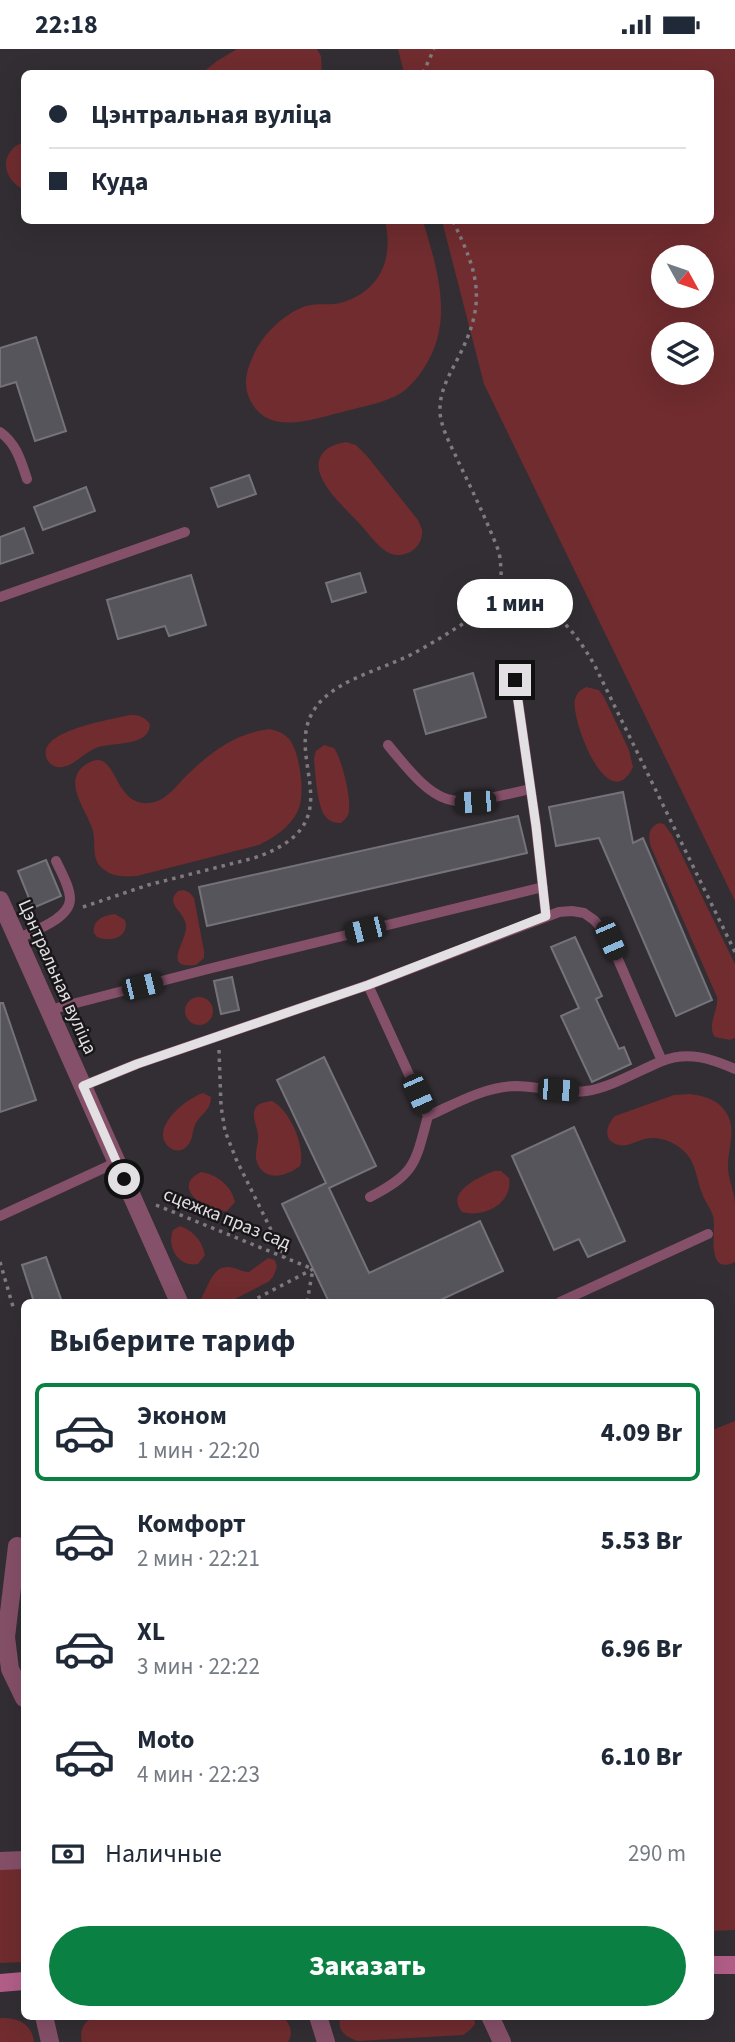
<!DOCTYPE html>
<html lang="ru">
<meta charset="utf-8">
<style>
body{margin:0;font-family:"Source Sans 3",sans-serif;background:#f6f6f7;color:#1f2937;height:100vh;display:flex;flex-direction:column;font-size:26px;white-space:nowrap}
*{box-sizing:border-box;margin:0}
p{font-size:23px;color:#747a83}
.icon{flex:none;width:38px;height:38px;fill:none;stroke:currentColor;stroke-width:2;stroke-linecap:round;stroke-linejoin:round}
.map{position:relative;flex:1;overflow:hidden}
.sheet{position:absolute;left:21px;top:1250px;width:693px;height:721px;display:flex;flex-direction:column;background:#fff;border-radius:10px;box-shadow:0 7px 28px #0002}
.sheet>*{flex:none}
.hud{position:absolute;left:21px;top:21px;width:693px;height:154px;border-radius:10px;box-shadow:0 7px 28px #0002;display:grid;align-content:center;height:154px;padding:0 28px;background:#fff}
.needle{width:46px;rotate:130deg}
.buttons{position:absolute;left:651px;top:196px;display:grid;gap:14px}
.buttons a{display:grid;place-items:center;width:63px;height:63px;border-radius:50%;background:#fff;box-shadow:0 7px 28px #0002;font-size:35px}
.end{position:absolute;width:32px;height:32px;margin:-16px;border:9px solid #e3e0e4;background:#111;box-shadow:0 0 0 4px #111}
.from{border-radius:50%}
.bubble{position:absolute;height:49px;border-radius:24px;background:#fff;box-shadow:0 7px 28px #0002;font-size:23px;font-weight:800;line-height:49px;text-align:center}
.car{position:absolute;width:21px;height:42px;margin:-21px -10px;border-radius:9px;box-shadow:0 0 5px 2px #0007;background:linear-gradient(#222 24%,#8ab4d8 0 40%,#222 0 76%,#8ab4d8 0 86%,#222 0)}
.hud b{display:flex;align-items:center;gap:24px;height:66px;font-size:26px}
.hud b+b{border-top:2px solid #e0e1e3}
.hud i{width:18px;height:18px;background:#1f2937}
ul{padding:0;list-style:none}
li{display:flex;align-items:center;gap:21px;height:98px;margin:0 14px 10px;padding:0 14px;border:4px solid transparent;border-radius:10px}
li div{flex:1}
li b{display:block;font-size:26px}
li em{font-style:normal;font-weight:800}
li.selected{border-color:#0b8043}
li>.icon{width:63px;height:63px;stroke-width:1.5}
h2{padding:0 28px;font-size:32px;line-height:84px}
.pay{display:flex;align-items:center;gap:18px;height:77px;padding:0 28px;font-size:26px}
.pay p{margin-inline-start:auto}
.button{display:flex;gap:14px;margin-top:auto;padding:14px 28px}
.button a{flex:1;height:80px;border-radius:42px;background:#0b8043;color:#fff;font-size:28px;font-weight:800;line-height:80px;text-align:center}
.status{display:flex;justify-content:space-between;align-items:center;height:49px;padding:0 35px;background:#fff;direction:ltr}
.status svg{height:19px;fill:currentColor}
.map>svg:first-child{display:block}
.green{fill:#702c2f;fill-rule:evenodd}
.building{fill:#56555c;stroke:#74737a;stroke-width:2}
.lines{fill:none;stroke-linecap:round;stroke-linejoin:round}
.path{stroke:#7e7a7f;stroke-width:3.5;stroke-dasharray:3.5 5;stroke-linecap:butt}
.service{stroke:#855069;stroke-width:10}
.minor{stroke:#855069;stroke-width:18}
.secondary{stroke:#b35f89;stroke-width:18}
.route{stroke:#e3e0e4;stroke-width:9}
.labels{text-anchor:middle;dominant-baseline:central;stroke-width:5;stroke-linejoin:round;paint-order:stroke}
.street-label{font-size:19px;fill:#e3e0e4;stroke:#191719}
</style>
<div class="status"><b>22:18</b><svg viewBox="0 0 49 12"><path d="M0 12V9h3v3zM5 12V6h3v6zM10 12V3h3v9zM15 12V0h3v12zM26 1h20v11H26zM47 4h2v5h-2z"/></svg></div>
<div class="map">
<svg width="735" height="1993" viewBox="0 0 735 1993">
<rect width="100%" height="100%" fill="#322e33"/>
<!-- green -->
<path class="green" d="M237 0H317L321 7 322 24H202L217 12Z
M398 0H735V852L484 335 442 172H710V24H404ZM663 208H702V247H663ZM663 285H702V324H663Z
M24 93V141C0 129 0 101 24 93Z
M385 172H423C435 213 451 260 433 302 427 316 415 335 401 344 385 354 364 357 346 362 313 370 264 390 248 346 243 331 248 318 254 305 263 285 283 266 303 258 316 253 328 257 340 254 380 243 394 210 385 172Z
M346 393 356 396 367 407 418 471C419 474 421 477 422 481 424 499 404 511 389 504 377 498 367 482 358 473 344 458 307 426 322 405 328 397 337 395 346 393Z
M586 638 599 641 604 648 629 701 633 718C608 770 570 669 575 650 577 644 580 641 586 638Z
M129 666C138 666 144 667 150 675 149 699 113 692 96 699 83 704 72 720 57 718 52 717 47 713 46 707 40 681 111 671 129 666Z
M270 680C277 682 283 683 289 690 300 703 305 743 299 759 292 777 275 788 259 796L137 827C124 828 112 828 102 819 90 809 97 792 92 779 86 761 62 732 85 716 120 692 110 764 155 753 167 750 178 735 187 726 211 703 236 684 270 680Z
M324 696 334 699C342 710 353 754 348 766 346 770 344 771 341 774 334 774 330 773 325 767 317 756 315 723 314 709L316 702Z
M659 774 664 775 672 786 735 915V989L730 991 715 988C706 976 719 962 717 948L651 798C648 788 648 778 659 774Z
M184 841 190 844 194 849 204 902V909L196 916C160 920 188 892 186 876 184 862 164 855 178 842Z
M115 865 125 871C130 888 111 894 97 888L94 884C92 871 104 866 115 865Z
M185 962a14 14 0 1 1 28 0a14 14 0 1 1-28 0Z
M203 1044 211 1048C211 1062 200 1065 195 1076 192 1083 193 1092 187 1097 179 1107 164 1099 163 1087 162 1069 188 1049 203 1044Z
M690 1045C706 1047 722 1052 729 1069 735 1083 728 1102 728 1117 728 1130 734 1141 735 1154 735 1173 735 1193 735 1213 704 1228 717 1179 713 1167 711 1160 706 1154 703 1147 698 1135 697 1123 691 1111 682 1096 662 1086 645 1090 636 1092 628 1098 619 1096 602 1092 606 1076 615 1067L674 1046Z
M272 1052C290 1061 306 1098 300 1117 286 1128 262 1134 256 1110 255 1103 258 1096 258 1089 259 1079 249 1066 257 1057 261 1053 267 1053 272 1052Z
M494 1122H501L509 1129C513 1155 484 1169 462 1163 445 1143 479 1128 494 1122Z
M201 1123C216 1125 232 1137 235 1153L227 1162C205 1163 170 1138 201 1123Z
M180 1177C194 1182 202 1192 205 1206L198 1215C179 1219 166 1198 173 1181Z
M268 1209 275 1211 277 1218 273 1228 268 1233 229 1253H199C207 1242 211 1219 226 1218 234 1217 241 1223 249 1223Z
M735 1372V1881L711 1882 710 1382Z
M24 1811V1913L0 1914V1812Z
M94 1967H282C290 1974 294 1984 288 1993H82C79 1981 84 1973 94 1967Z
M341 1967H474L475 1975 470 1981 463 1986 358 1992C345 1988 336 1981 341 1967Z
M0 1969C17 1968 32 1974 34 1993H0Z"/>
<!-- building -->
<path class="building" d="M36 288 66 382 35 392 16 333 0 338V299Z
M249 426 256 445 218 458 211 439Z
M86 438 95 462 43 481 34 458Z
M24 479 33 504 0 515V488Z
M360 524 366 543 332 553 326 534Z
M191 526 206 576 169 587 165 577 118 590 107 551Z
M473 624 486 668 426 685 414 641Z
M623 743 633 794 643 789 712 951 676 967 599 789 556 797 549 758Z
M518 767 527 804 207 877 199 838Z
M46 811 61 847 33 859 18 822Z
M575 888 602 947 596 950 619 1000 624 998 631 1015 592 1033 561 967 579 959 551 898Z
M232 928 239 961 221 965 214 932Z
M0 954H3L36 1051 0 1063Z
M324 1008 376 1117 329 1139 369 1224 480 1172 503 1222 436 1253H329L282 1155 326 1134 277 1031Z
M574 1078 625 1192 588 1208 579 1190 554 1201 512 1107Z
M46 1208 62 1253H34L22 1216Z"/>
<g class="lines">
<!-- path -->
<path class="path" d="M423 24 434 0
M453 172C479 226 487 253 458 309 449 327 439 342 440 364 442 382 452 398 459 414 473 443 487 472 499 503 502 521 502 536 498 554
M83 858 148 836 254 809C363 772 272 704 321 652 344 628 387 619 416 603 444 588 470 569 498 554 547 544 573 579 595 617L735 903
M219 1001 221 1057 225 1082 236 1110 285 1209
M156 1156 313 1220
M0 1213 14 1261
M250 1253 313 1220
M307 1253 313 1220"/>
<!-- service -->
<path class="service" d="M0 383C16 394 21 412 27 430
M0 548 185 483
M515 631 536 777 546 868
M388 696C443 764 449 759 530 740
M17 890C33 882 70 870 70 850 70 838 61 823 56 812
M368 936 428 1067C455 1055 484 1038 515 1037 539 1037 562 1045 586 1042 610 1039 640 1021 662 1012
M49 961 212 919 543 838
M83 1037 137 1015 368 936 546 868 559 863 572 862 584 864 594 871 603 881 610 892 662 1012C688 1002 710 1009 735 1020
M370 1148C416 1124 415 1115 428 1067
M0 1167 117 1113
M560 1253 708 1185"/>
<!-- minor -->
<path class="minor" d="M0 851 179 1253
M17 1497 6 1588 10 1620 24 1649
M0 1812 24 1811
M44 1967 50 1993
M318 1967 326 1993
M490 1967 502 1993"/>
<!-- secondary -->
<path class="secondary" d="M710 1916H735
M0 1934 24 1932"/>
</g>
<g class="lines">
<!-- route -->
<path class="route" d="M124 1130 83 1037 137 1015 368 936 546 867 536 777 515 631"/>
</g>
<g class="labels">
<!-- street labels -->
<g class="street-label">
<text transform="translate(57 928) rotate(66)">Цэнтральная вуліца</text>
<text transform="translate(227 1170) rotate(22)">сцежка праз сад</text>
</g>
</g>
</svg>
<div class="buttons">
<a><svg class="needle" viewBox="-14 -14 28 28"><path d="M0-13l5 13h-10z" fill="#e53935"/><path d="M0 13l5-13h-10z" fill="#747a83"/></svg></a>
<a><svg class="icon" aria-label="layers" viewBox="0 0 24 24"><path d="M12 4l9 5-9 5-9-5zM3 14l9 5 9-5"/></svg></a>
</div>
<i class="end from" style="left:124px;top:1130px"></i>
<i class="end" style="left:515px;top:631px"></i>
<div class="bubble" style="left:457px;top:530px;width:116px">1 мин</div>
<i class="car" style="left:475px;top:753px;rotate:266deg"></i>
<i class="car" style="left:365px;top:881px;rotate:256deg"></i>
<i class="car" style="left:610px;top:891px;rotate:157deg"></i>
<i class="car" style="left:142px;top:937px;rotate:76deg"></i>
<i class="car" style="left:558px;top:1041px;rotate:94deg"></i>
<i class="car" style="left:418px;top:1045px;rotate:156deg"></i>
<div class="hud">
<b><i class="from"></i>Цэнтральная вуліца</b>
<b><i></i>Куда</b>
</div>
<section class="sheet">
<h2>Выберите тариф</h2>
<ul>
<li class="selected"><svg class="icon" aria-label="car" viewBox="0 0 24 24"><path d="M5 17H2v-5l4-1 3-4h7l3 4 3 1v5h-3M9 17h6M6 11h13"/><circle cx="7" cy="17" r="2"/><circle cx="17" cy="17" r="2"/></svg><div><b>Эконом</b><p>1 мин · 22:20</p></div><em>4.09 Br</em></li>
<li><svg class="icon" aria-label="car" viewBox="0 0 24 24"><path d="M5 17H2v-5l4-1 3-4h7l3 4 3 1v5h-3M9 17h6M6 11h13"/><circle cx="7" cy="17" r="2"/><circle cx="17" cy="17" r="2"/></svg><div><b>Комфорт</b><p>2 мин · 22:21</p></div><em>5.53 Br</em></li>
<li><svg class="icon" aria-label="car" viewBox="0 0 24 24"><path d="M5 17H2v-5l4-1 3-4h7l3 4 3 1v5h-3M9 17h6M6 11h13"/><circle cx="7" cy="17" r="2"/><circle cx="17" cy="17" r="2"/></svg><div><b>XL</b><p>3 мин · 22:22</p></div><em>6.96 Br</em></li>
<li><svg class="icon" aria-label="car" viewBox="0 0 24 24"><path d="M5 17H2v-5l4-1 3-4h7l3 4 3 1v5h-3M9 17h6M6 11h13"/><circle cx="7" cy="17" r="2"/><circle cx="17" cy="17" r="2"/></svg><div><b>Moto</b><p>4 мин · 22:23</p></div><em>6.10 Br</em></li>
</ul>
<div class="pay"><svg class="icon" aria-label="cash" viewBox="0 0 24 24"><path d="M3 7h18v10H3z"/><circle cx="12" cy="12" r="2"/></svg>Наличные<p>290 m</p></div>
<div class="button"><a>Заказать</a></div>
</section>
</div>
